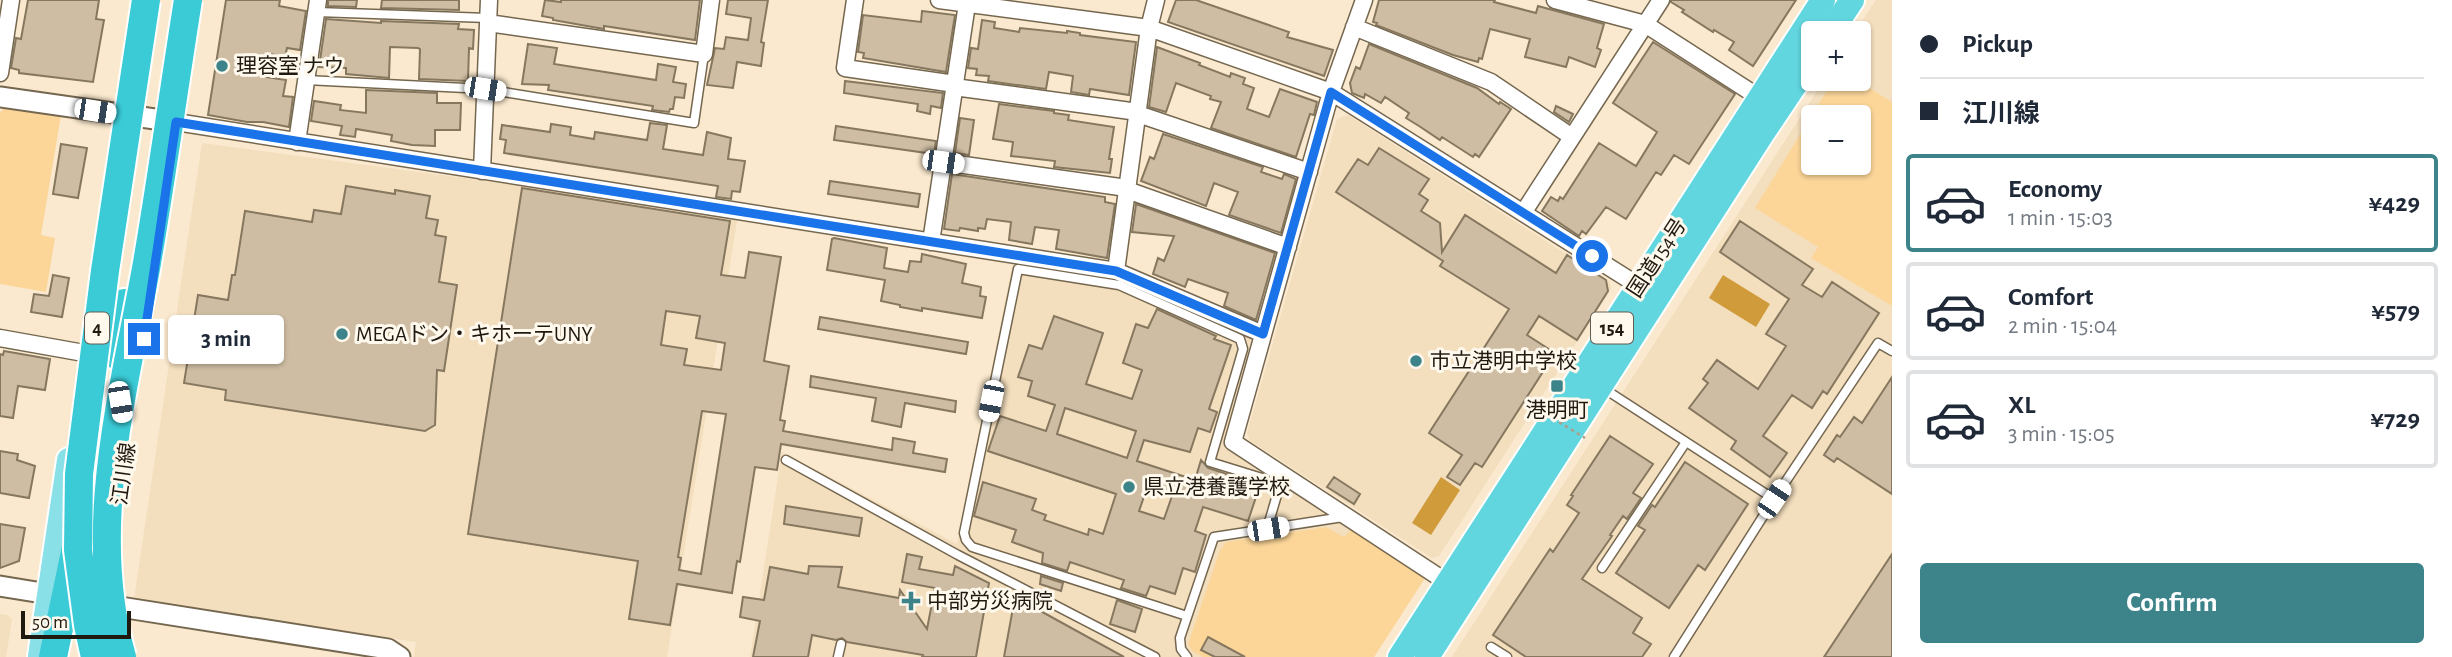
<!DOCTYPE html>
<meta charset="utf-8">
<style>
body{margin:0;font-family:"Alegreya Sans","Noto Sans JP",sans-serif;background:#f6f6f7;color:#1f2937;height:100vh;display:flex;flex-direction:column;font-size:26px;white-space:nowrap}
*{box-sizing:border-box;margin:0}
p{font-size:23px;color:#747a83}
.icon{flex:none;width:38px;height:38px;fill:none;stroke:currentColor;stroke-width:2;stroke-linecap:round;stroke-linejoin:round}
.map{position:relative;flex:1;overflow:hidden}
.panel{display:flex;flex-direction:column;background:#fff;width:560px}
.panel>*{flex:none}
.hud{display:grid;align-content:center;height:154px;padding:0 28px;background:#fff}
.controls{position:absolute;left:1801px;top:21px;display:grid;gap:14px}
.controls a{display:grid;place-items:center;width:70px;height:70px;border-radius:7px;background:#fff;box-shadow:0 2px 5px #0004;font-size:35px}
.scale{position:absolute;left:21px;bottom:18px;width:110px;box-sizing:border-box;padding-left:7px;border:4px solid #1f1910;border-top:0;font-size:19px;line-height:24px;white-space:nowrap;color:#1f1910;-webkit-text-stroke:5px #fff8ed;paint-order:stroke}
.end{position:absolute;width:32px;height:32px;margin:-16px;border:9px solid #1a73e8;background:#fff;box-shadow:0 0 0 4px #fff}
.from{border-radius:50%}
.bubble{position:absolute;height:49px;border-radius:7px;background:#fff;box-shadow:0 2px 5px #0004;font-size:23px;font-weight:600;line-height:49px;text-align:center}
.car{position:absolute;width:21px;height:42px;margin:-21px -10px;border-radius:9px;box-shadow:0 0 5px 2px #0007;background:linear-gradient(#fff 24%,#345 0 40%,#fff 0 76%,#345 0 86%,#fff 0)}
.hud b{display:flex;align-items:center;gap:24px;height:66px;font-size:26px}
.hud b+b{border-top:2px solid #e0e1e3}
.hud i{width:18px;height:18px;background:#1f2937}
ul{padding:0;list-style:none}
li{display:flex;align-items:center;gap:21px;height:98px;margin:0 14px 10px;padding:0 14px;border:4px solid #e0e1e3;border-radius:7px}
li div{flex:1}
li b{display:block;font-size:26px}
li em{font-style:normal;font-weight:600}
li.selected{border-color:#3c848a}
li>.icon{width:63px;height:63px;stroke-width:1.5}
.action{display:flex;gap:14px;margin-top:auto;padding:14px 28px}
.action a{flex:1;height:80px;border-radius:7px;background:#3c848a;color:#fff;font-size:28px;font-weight:600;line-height:80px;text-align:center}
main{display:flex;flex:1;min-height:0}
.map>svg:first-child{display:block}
.built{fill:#f3debd;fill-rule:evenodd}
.green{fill:#fcd699;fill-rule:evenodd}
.water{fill:#cf9b3b}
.building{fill:#cebda3;stroke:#86775f;stroke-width:2;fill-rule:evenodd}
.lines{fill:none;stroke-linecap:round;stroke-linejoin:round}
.service-casing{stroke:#75674f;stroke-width:11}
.minor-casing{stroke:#75674f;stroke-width:19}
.tertiary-casing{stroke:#75674f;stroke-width:23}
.primary-casing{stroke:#fff;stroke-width:28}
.trunk-casing{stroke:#fff;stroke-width:28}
.motorway-casing{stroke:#fff;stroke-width:32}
.service{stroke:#fff;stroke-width:8}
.minor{stroke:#fff;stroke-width:16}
.tertiary{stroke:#fff;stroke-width:19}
.primary{stroke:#89e0e7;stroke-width:24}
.trunk{stroke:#62d6df;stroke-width:24}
.motorway{stroke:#3acbd7;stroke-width:28}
.motorway-bridge-casing{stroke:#fff;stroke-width:32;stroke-linecap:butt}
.path-bridge{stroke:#ac9f8a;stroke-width:2.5;stroke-dasharray:3.5 3.5;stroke-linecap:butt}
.motorway-bridge{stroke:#3acbd7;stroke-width:28}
.route{stroke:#1a73e8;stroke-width:9}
.poi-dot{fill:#3c848a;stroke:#fff8ed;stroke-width:2.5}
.labels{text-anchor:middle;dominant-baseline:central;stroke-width:6;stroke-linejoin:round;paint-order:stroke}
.shield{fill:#fff8ed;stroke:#625c52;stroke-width:2}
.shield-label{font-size:19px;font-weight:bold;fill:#1f1910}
.poi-label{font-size:21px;fill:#1f1910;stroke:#fff8ed;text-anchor:start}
.street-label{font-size:21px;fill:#1f1910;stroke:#fff8ed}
</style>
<main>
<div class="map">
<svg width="1892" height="657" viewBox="0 0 1892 657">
<rect width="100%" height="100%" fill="#fae9ce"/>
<!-- built -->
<path class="built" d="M1876 0H1892V657H1452L1825 79H1858V33H1854ZM1813 117H1858V163H1813Z
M1348 115 1610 282 1611 289 1439 556 1432 558 1250 441 1247 433 1337 119Z
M202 143 738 215 667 657H414L416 642 134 599Z
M1013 261 1122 280 1248 335 1255 345 1225 446 1427 575 1374 657H750L782 452 957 544Z
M0 614 7 615 12 619 6 657H0Z"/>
<!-- green -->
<path class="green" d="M1834 79H1854L1892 102V306L1811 258 1818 247 1755 208ZM1858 117V163H1813V117Z
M7 106 61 115 41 235 55 238 46 292 0 284V112Z
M1326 527 1344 537 1353 528 1427 575 1374 657H1203L1192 651 1188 644 1220 550 1226 542Z"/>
<!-- water -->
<path class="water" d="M1723 275 1770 304 1756 327 1709 298Z
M1441 477 1460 490 1431 535 1412 523Z"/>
<!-- building -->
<path class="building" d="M28 0H99L96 19 104 20 93 82 19 73V70L11 68 16 38 21 39Z
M226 0H280L279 6 306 11 300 50 287 48 285 57 270 54 266 77 286 80 283 96 293 97 289 127 263 122H247L208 115Z
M328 0H357L356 7 328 6Z
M382 0H459V10L381 8Z
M545 0 561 2V0H700L695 40 604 26V29L553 20V18L542 16Z
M728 0H768L761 42 764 43 761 66 737 62 733 88 707 85 715 48 724 49 726 37 748 40 751 18 726 14Z
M1176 0H1196L1289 32 1287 37 1333 50 1324 76 1168 22Z
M1379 0H1495L1494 2 1536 13 1538 6 1604 24 1597 48 1601 50 1595 67 1569 57 1566 67 1525 57 1530 39 1490 29 1482 59 1479 58 1478 62 1453 55 1376 25 1377 23 1373 22Z
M1671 0H1796L1753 66 1729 50 1734 42 1714 30 1713 32 1682 12 1684 10 1671 2Z
M922 11 955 15 946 72 863 58 864 53 858 52 863 15 921 22Z
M326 19 381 23V21L459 24 458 29 474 30 473 49 469 48 468 81 419 79 420 49 418 48 390 47 389 78 346 74V68L319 67Z
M982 20 995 22 994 28 1019 32 1020 28 1067 33V31L1080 33V35L1136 42 1129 95 1090 89 1089 95 1071 92 1073 76 1049 72 1046 89 988 81 989 76 976 75 977 69 968 68 971 48 978 49Z
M1653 42 1735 94 1689 164 1674 155 1661 175 1656 172 1626 219 1606 207 1586 234 1582 231 1579 236 1542 211 1551 197 1558 201 1560 197 1563 199 1599 143 1636 166 1657 132 1613 103Z
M528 44 557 48 554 64 656 80 658 64 676 67 673 82 686 84 684 98 675 97 673 109H670L669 112 652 110 653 106 548 90 549 85 522 84Z
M1369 44 1477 88 1499 104 1500 102 1511 109 1479 157 1475 154 1473 157 1442 137 1440 140 1419 126 1406 118 1409 113 1385 97 1381 103 1365 94 1364 98 1352 93 1350 83 1356 67 1360 69Z
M1157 47 1200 63 1199 65 1230 77 1231 73 1245 78 1243 84 1254 88 1247 109 1269 117 1280 89 1317 102 1314 115 1310 114 1296 157 1211 128 1221 102 1210 99 1211 96 1176 83 1166 112 1149 107Z
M845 81 943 93 941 108 931 106 930 114 917 111 918 104 844 93Z
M366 90 437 93V103H461L460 130H435V146L412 145 391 141 392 135 356 129 355 137 340 135 342 126 311 121 314 101 341 105 340 110 366 113Z
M999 104 1054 111V113L1069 115 1068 120 1114 127 1109 159H1112L1110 173 1054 167 1055 161 1011 156 1013 142 993 139Z
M1556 106 1573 114 1569 122 1554 112Z
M960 118 974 120 969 155 955 153Z
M650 123 667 125 663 149 703 155 707 132 731 138 728 159 745 161 740 192 732 191 731 199 716 197 718 186 504 153 506 140 500 139 502 125 550 132 551 124 571 127 570 135 594 139 595 132 647 140Z
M836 126 936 141 934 154 834 140Z
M1163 134 1263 167 1261 172 1282 179 1284 174 1296 179 1281 233 1229 215 1238 192 1214 183 1206 206 1141 181 1150 157 1154 159Z
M61 144 87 148 78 198 53 194Z
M1379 148 1429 179 1419 194 1428 200 1421 211 1440 223 1442 252 1465 215 1556 273 1567 255 1606 280 1608 291 1577 340 1539 316 1527 335 1555 353 1482 467 1475 463 1460 485 1447 477 1462 455 1429 433 1509 309 1440 266 1443 261 1336 192 1358 159 1368 165Z
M952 174 1105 197V202L1115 204 1107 258 1056 249 1059 230 1035 227 1032 244 1009 240 1011 222 987 219 985 229 978 228V231L960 228 959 231 944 229Z
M830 181 920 194 918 207 828 194Z
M346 186 395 194V190L430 196 426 218 438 220 435 235 446 237 439 282 457 285 444 371 437 370 435 425 425 431 225 400 226 390 184 383 198 295 228 300 232 275H235L245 211 312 222 314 210 341 214Z
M522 188 730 221 721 275 745 278 749 252 781 257 764 361 789 366 780 420 785 421 783 431 892 450 893 438 915 442 913 453 947 459 945 472 781 444 777 470 755 467 740 562 737 561 732 593 677 584 670 625 629 619 638 561 468 534ZM666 311 700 316 696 338 725 343 721 370 684 365 687 349 661 345ZM702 411 726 414 701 574 679 570 681 558 678 557Z
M1136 204 1275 253 1256 320 1224 306 1228 293 1188 279 1185 287 1153 274 1158 258 1164 261 1174 236 1132 232Z
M1740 221 1813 269 1802 285 1822 297 1832 282 1879 313 1827 394 1823 391 1812 408 1792 395 1763 436 1787 453 1770 477 1731 449 1736 441 1689 408 1708 383 1703 379 1717 360 1758 389 1786 346 1766 334 1789 299 1720 252Z
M834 238 887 248 884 268 908 272 910 261 921 262 922 254 966 264 962 283 981 287 980 296 986 297 982 318 922 308V311L900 307V305L881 301 885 280 827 270 832 239Z
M53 275 69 278 62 317 31 312 34 294 49 296Z
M1157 309 1216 336 1214 339 1231 345 1209 409 1217 412 1210 432 1198 428 1190 452 1144 440 1137 461 1195 480 1201 460 1208 468 1260 485 1248 521 1203 507 1195 531 1206 535 1195 572 1183 568 1175 594 1150 586 1146 596 1121 588 1124 580 1070 562 1067 571 1042 563 1043 553 1012 542 1016 530 974 516 983 482 1036 499 1032 510 1046 515 1044 520 1088 535 1089 529 1103 534 1116 494 988 451 1000 416 1046 431 1055 405 1028 396 1032 381 1018 377 1029 345 1042 349 1054 316 1103 333 1086 384 1132 399 1142 370 1123 363 1136 324 1148 328ZM1065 408 1136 431 1127 458 1057 434ZM1147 488 1172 496 1164 519 1139 511Z
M820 317 968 342 966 354 818 329Z
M4 351 50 359 45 390 18 386 13 418 0 416V354L3 355Z
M811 376 956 401 955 412 905 403 901 427 872 421 876 398 810 387Z
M1892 377V494L1837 458 1834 462 1824 455 1837 435 1840 437 1854 417 1862 423Z
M1610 436 1653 464 1633 493 1641 498 1627 519 1623 516 1610 535 1612 536 1582 579 1642 618 1633 633 1651 644 1642 657H1526L1493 635 1550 549 1553 552 1579 513 1567 505 1573 496 1571 495Z
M0 451 18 454 17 460 35 466 29 498 0 493Z
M1685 462 1748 504 1705 570 1698 565 1669 608 1616 573 1645 530 1638 526 1652 505 1655 507Z
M1334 477 1360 494 1354 504 1327 487Z
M786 506 862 518 859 536 784 524Z
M0 524 25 528 19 561 0 568Z
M907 554 922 557 919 569 953 575 955 566 989 583 976 657H922L923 655 847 642 842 638 836 640 812 635 808 657H753L760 621 740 617 743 597 764 600 770 567 808 574 809 566 842 567 838 587 899 598 900 590 927 629 935 588 902 582Z
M1892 554V657H1824Z
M1041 576 1063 583 1061 591 1040 584Z
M1015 597 1035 608 1124 657H1004Z
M1117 600 1142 609 1135 632 1110 624Z
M1208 637 1245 657H1215L1201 650Z"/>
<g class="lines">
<!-- service casing -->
<g class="service-casing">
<path id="service" d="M317 12 488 18
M306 80 485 89 694 123 704 54
M1603 388 1774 499
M786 460 958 555 1155 657
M1602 568 1686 442
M1187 616 972 547 966 540 964 533 1018 269 1119 285 1240 339 1243 349 1210 462 1262 478 1279 488 1267 529
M1491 647 1507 657
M838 657 841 644
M1187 657 1181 649 1180 638 1214 537 1343 517
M1674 657 1774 499 1878 343 1892 351"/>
</g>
<!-- minor casing -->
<g class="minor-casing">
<path id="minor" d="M855 0 845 68 955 84
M939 0 1149 28 1331 92 1647 291
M1364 0 1331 92 1233 442 1448 583
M1555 0 1645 24 1760 98
M488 23 704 54 711 0
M1354 27 1491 82 1572 137
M0 73 11 0
M954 87 1138 112
M1138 114 1309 172
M176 122 1116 271 1263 334
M297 142 318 0
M943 162 1127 188
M482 171 489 0
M1127 190 1288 247
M1523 213 1661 0
M931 242 967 4
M1116 271 1149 28 1156 0
M0 338 84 353"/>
</g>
<!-- tertiary casing -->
<g class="tertiary-casing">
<path id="tertiary" d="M0 97 176 122
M0 586 61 596
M101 604 388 649 400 657"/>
</g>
<!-- primary casing -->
<g class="primary-casing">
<path id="primary" d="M40 656 69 460"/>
</g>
<!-- trunk casing -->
<g class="trunk-casing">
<path id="trunk" d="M1830 33 1852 0
M1400 657 1823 0
M1427 657 1762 134 1813 58"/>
</g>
<!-- motorway casing -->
<g class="motorway-casing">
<path id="motorway" d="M118 356 124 303
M53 657 76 547"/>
</g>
<!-- service -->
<use href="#service" class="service"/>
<!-- minor -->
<use href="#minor" class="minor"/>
<!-- tertiary -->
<use href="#tertiary" class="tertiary"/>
<!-- primary -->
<use href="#primary" class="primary"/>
<!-- trunk -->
<use href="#trunk" class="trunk"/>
<!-- motorway -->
<use href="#motorway" class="motorway"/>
<!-- motorway-bridge casing -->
<g class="motorway-bridge-casing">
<path id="motorway-bridge" d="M95 657 88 625 78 550 79 474 105 271 146 0
M122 657C85 528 124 391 147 263 162 175 174 88 188 0"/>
</g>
<!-- path-bridge -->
<path class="path-bridge" d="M1541 411 1585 438"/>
<!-- motorway-bridge -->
<use href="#motorway-bridge" class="motorway-bridge"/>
</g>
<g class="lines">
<!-- route -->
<path class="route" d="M144 339 176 122 1116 271 1263 334 1331 92 1592 256"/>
</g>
<!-- markers -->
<g class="poi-dot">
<circle cx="222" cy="66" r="7"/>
<circle cx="342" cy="334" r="7"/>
<circle cx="1416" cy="361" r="7"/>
<rect x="1550" y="379" width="14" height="14" rx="3.5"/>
<circle cx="1129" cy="487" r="7"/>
<path d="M907.5 590.5h7v7h7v7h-7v7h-7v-7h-7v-7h7z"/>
</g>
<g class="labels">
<!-- shield labels -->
<g class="shield">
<rect x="85" y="312.5" width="24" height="31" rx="5"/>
<rect x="1591" y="312.5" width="42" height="31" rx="5"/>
</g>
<g class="shield-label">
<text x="97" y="328">4</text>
<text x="1612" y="328">154</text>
</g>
<!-- poi labels -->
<g class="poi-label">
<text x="236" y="66">理容室 ナウ</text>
<text x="356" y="334">MEGAドン・キホーテUNY</text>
<text x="1430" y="361">市立港明中学校</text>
<text x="1557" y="410" text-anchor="middle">港明町</text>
<text x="1143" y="487">県立港養護学校</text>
<text x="927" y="601">中部労災病院</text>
</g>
<!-- street labels -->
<g class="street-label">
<text transform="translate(1657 258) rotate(-57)">国道154号</text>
<text transform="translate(124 474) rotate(-82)">江川線</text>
</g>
</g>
</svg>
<div class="controls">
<a>+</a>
<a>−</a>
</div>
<div class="scale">50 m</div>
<i class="end from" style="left:1592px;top:256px"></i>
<i class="end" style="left:144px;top:339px"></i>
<div class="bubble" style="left:168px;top:315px;width:116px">3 min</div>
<i class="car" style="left:485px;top:89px;rotate:99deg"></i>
<i class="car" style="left:95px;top:111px;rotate:99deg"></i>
<i class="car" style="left:943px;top:162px;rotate:98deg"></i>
<i class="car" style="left:991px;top:401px;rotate:191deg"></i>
<i class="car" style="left:120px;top:402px;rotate:171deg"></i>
<i class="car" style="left:1774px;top:499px;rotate:34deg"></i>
<i class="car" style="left:1268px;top:529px;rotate:81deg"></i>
</div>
<section class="panel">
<div class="hud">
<b><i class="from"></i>Pickup</b>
<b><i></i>江川線</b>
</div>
<ul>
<li class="selected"><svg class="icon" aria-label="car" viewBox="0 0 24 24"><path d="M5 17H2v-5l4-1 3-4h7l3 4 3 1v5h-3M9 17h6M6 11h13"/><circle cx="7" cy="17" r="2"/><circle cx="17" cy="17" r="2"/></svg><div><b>Economy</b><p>1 min · 15:03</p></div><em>¥429</em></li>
<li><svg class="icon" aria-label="car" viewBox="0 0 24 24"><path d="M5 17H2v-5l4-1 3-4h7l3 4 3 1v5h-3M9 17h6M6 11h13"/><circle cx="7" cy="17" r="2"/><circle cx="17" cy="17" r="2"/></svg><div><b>Comfort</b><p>2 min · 15:04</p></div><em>¥579</em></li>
<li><svg class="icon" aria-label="car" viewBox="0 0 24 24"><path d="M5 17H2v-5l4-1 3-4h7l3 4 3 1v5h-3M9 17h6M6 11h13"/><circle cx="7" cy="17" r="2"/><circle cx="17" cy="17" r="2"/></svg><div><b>XL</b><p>3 min · 15:05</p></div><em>¥729</em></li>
</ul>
<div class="action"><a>Confirm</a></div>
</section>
</main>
